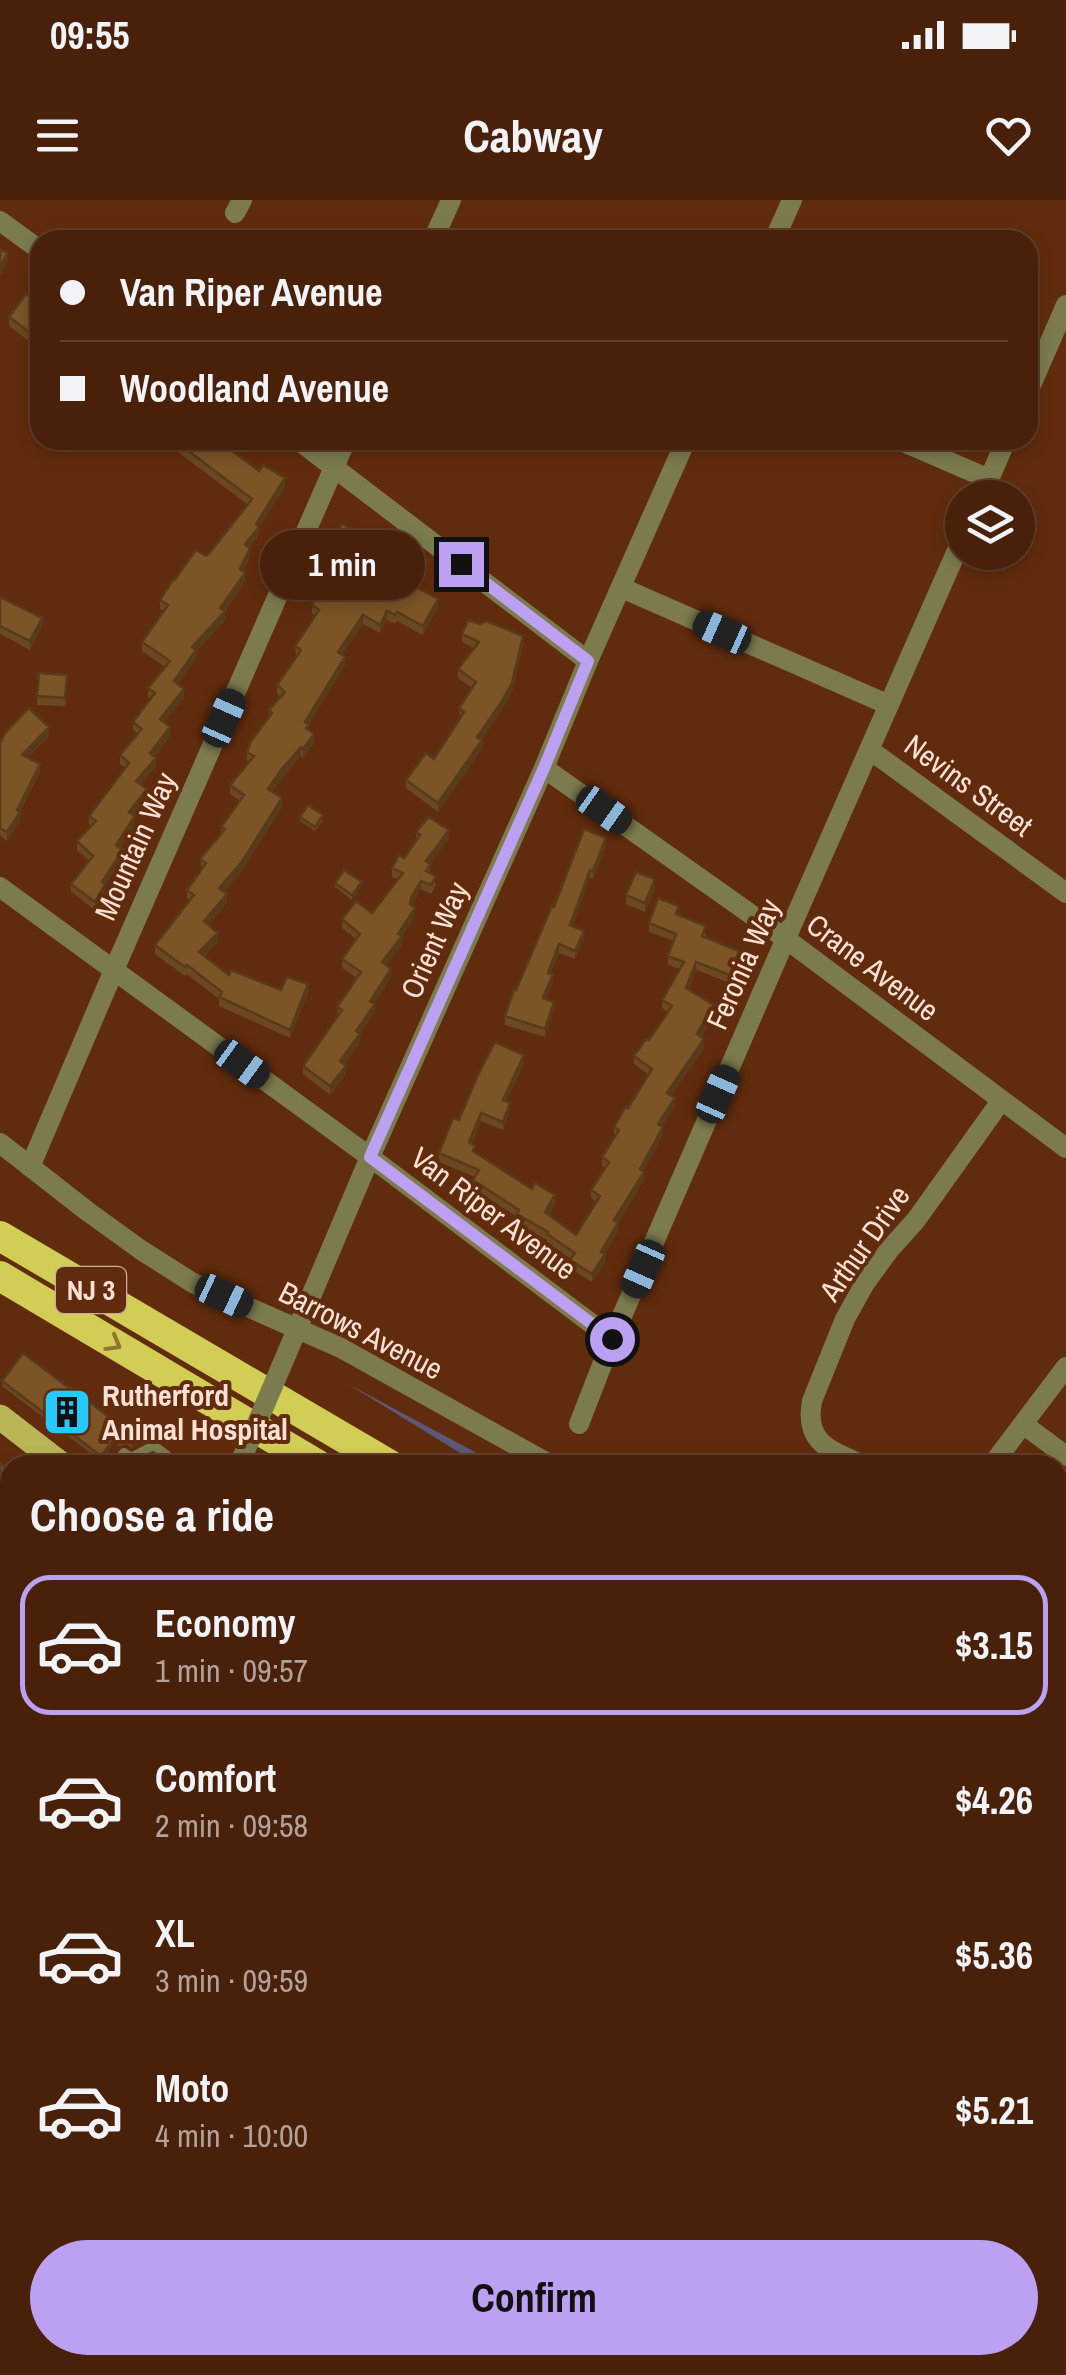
<!DOCTYPE html>
<meta charset="utf-8">
<style>
body{margin:0;font-family:"Archivo Narrow",sans-serif;background:#532e18;color:#f1f3f6;height:100vh;display:flex;flex-direction:column;font-size:38px;white-space:nowrap}
*{box-sizing:border-box;margin:0}
p{font-size:32px;color:#b1a39c}
.icon{flex:none;width:55px;height:55px;fill:none;stroke:currentColor;stroke-width:2;stroke-linecap:round;stroke-linejoin:round}
.map{position:relative;flex:1;overflow:hidden}
.drawer{position:absolute;left:0px;top:1255px;width:1068px;height:920px;display:flex;flex-direction:column;background:#49210a;border-radius:30px 30px 0 0;box-shadow:0 5px 15px #0003,0 0 0 2px #613e2b}
.drawer>*{flex:none}
.banner{position:absolute;left:30px;top:30px;width:1008px;height:220px;border-radius:30px;box-shadow:0 5px 15px #0003,0 0 0 2px #613e2b;display:grid;align-content:center;height:220px;padding:0 30px;background:#49210a}
.fabs{position:absolute;left:945px;top:280px;display:grid;gap:20px}
.fabs a{display:grid;place-items:center;width:90px;height:90px;border-radius:50%;background:#49210a;box-shadow:0 5px 15px #0003,0 0 0 2px #613e2b;font-size:50px}
.end{position:absolute;width:45px;height:45px;margin:-22px;border:12px solid #bca0f2;background:#111;box-shadow:0 0 0 5px #111}
.from{border-radius:50%}
.bubble{position:absolute;height:70px;border-radius:35px;background:#49210a;box-shadow:0 5px 15px #0003,0 0 0 2px #613e2b;font-size:32px;font-weight:700;line-height:70px;text-align:center}
.car{position:absolute;width:30px;height:60px;margin:-30px -15px;border-radius:12px;box-shadow:0 0 8px 2px #0007;background:linear-gradient(#222 24%,#8ab4d8 0 40%,#222 0 76%,#8ab4d8 0 86%,#222 0)}
.banner b{display:flex;align-items:center;gap:35px;height:95px;font-size:38px}
.banner b+b{border-top:2px solid #613e2b}
.banner i{width:25px;height:25px;background:#f1f3f6}
ul{padding:0;list-style:none}
li{display:flex;align-items:center;gap:30px;height:140px;margin:0 20px 15px;padding:0 10px;border:5px solid transparent;border-radius:30px}
li div{flex:1}
li b{display:block;font-size:38px}
li em{font-style:normal;font-weight:700}
li.selected{border-color:#bca0f2}
li>.icon{width:90px;height:90px;stroke-width:1.5}
h2{padding:0 30px;font-size:45px;line-height:120px}
.cta{display:flex;gap:20px;margin-top:auto;padding:20px 30px}
.cta a{flex:1;height:115px;border-radius:60px;background:#bca0f2;color:#111;font-size:40px;font-weight:700;line-height:115px;text-align:center}
.status{display:flex;justify-content:space-between;align-items:center;height:70px;padding:0 50px;background:#49210a;direction:ltr}
.status svg{height:28px;fill:currentColor}
header{display:flex;justify-content:space-between;align-items:center;height:130px;padding:0 30px;background:#49210a;font-size:45px;font-weight:700}
.map>svg:first-child{display:block}
.wetland{fill:url(#wetland-marsh)}
.cemetery{fill:url(#cemetery-stones)}
.lines{fill:none;stroke-linecap:round;stroke-linejoin:round}
.service{stroke:#7c7b4e;stroke-width:10}
.minor{stroke:#7c7b4e;stroke-width:20}
.tertiary{stroke:#7c7b4e;stroke-width:20}
.primary{stroke:#b9b655;stroke-width:25}
.trunk{stroke:#c5c255;stroke-width:28}
.motorway{stroke:#d1cd55;stroke-width:30}
.tertiary-bridge{stroke:#7c7b4e;stroke-width:20}
.wall{fill:#6b4821}
.shaded-wall{fill:#573b1b}
.building{fill:#7c5426;stroke:#573b1b;stroke-width:2.5}
.oneway{stroke:#93742d}
.route{stroke:#bca0f2;stroke-width:12}
.labels{text-anchor:middle;dominant-baseline:central;stroke-width:8;stroke-linejoin:round;paint-order:stroke}
.shield{fill:#612c0d;stroke:#cdab99;stroke-width:2.5}
.shield-label{font-size:28px;font-weight:bold;fill:#fbe1d5}
.street-label{font-size:30px;fill:#fbe1d5;stroke:#612c0d}
.poi-label{font-size:30px;font-weight:bold;fill:#fbe1d5;stroke:#612c0d;text-anchor:start}
</style>
<div class="status"><b>09:55</b><svg viewBox="0 0 49 12"><path d="M0 12V9h3v3zM5 12V6h3v6zM10 12V3h3v9zM15 12V0h3v12zM26 1h20v11H26zM47 4h2v5h-2z"/></svg></div>
<header><svg class="icon" aria-label="menu" viewBox="0 0 24 24"><path d="M4 6h16M4 12h16M4 18h16"/></svg>Cabway<svg class="icon" aria-label="heart" viewBox="0 0 24 24"><path d="M12 20l-8-8c-3-5 5-10 8-4 3-6 11-1 8 4z"/></svg></header>
<div class="map">
<svg width="1066" height="2175" viewBox="0 0 1066 2175">
<defs>
<pattern id="wetland-marsh" width="20" height="14" patternUnits="userSpaceOnUse" patternTransform="scale(2.5)"><rect width="20" height="14" fill="#5b587b"/><path d="M1 5h8M5 5V1M11 12h8M15 12V8" fill="none" stroke="#73708d"/></pattern>
<pattern id="cemetery-stones" width="16" height="16" patternUnits="userSpaceOnUse" patternTransform="scale(2.5)"><rect width="16" height="16" fill="#5b587b"/><path d="M2 7V4a2 2 0 0 1 4 0v3zM10 15v-3a2 2 0 0 1 4 0v3z" fill="#73708d"/></pattern>
</defs>
<rect width="100%" height="100%" fill="#612c0d"/>
<!-- wetland -->
<path class="wetland" d="M348 1184 499 1265H480Z
M1066 1461V1608L1058 1604V1462Z"/>
<!-- cemetery -->
<path class="cemetery" d="M10 1875V2165H922L914 2175H0V1898Z"/>
<g class="lines">
<!-- service -->
<path class="service" d="M115 1265 124 1253 140 1264
M129 1265 131 1258 154 1246 179 1265
M0 1955 10 1959
M0 2161 10 2138
M145 2165 150 2175
M322 2165V2175
M180 2175 184 2165
M424 2175 428 2165
M591 2175 598 2165
M743 2175 750 2165"/>
<!-- minor -->
<path class="minor" d="M235 13 242 0
M0 21 40 50
M433 40 451 0
M1028 192 1066 105
M298 240 588 461
M899 240 989 279
M981 298 1006 240
M622 388 889 505
M870 550 1066 693
M544 568 786 739 1066 948
M0 687 370 957 612 1139
M30 967 114 770 346 240
M579 1224 612 1139 779 754 962 339
M1023 1224 1066 1256
M863 1265C830 1250 804 1243 812 1201L845 1119 865 1083 889 1050 916 1020 1001 901
M992 1265 1066 1167
M0 1536 10 1544"/>
<!-- tertiary -->
<path class="tertiary" d="M774 40 792 0
M0 943 87 1011 141 1050 193 1083 341 1148 551 1265
M281 1167 370 957 544 568 588 461 686 240
M0 1813 10 1790"/>
<!-- primary -->
<path class="primary" d="M0 1217 62 1265
M1058 2015 1066 2022"/>
<!-- trunk -->
<path class="trunk" d="M1058 1430 1066 1428"/>
<!-- motorway -->
<path class="motorway" d="M0 1036 390 1265
M0 1076 318 1265
M1058 1626 1066 1630
M1058 1656 1066 1661
M1058 1700 1066 1705"/>
<!-- tertiary-bridge -->
<path class="tertiary-bridge" d="M239 1265 281 1167"/>
</g>
<!-- wall -->
<path class="wall" d="M40 105V158L29 150V141L9 126V117Z
M162 240H218L259 271 285 287 259 327V335L249 347 250 357 243 372 245 382 225 411V420L196 452V458L178 484 184 498 164 522 170 536 155 556 156 566 141 584 147 598 134 615 135 625 120 648 123 658 105 685V692L95 710 71 692V684L89 661 77 650V641L91 626 89 625V616L125 568 120 564V555L138 534 133 530V522L150 499 148 497V488L165 467 142 451V442L164 411 160 409V400L175 379 212 350 248 305Z
M361 342V344L419 381 416 387 438 408 423 435 397 421 395 424 387 420 380 433 363 424 342 454 345 465 308 525 314 543 303 558 301 555 272 591 282 607 241 672 224 692 227 703 208 725 218 742 204 756 229 775 281 790 308 793 290 838 219 806V799L187 774 185 776 155 754V745L190 701 187 698V690L202 669 200 659 221 633V627L240 601 230 594V585L249 562 247 561V552L269 517V510L281 497 277 494V485L296 456 295 446 315 416 312 413V405L336 401 347 371 328 362V354Z
M0 396 42 426 30 450 0 434Z
M462 434 523 445 512 492 502 510 481 540 482 549 438 612 406 588V580L434 559 460 518 459 508 472 488 458 478V469L474 448 462 442Z
M39 473 67 475 65 506 37 505Z
M49 536 28 557 40 572 20 612V621L7 641 0 636V544Z
M300 617 323 620 315 631 300 621Z
M416 632 449 639 430 664V673L436 685 431 694 421 689 412 705 415 716 402 737V745L386 765 391 777 374 803 375 812 360 834V843L344 864 346 874 330 895 303 874V866L338 816 337 807 357 778 342 768V759L356 739 342 728V719L372 713 398 679 392 677V668L404 658 416 640Z
M606 646 593 679 590 678 572 726 584 739 575 759 559 753 551 773 553 782 546 799 554 810 545 837 505 825V816L554 707Z
M335 683 362 686 352 700 335 687Z
M655 688 645 712 626 704V695Z
M679 715 706 734 705 737 739 759 730 783 696 770 689 790 714 814 701 837 704 848 671 896 675 907 662 926 663 935 643 971 644 980 618 1023V1031L605 1054V1063L592 1082 570 1068 571 1059 547 1042V1040L517 1023V1017L473 988V980L475 977 439 962V953L459 920 524 864 506 901 510 911 503 930 481 921 472 944 475 952 555 1004 549 1015 576 1035 596 1002 591 998V990L605 968 602 966V957L615 937 614 936V927L628 908 649 875 634 864V856L649 840 668 812 662 808V800L680 769 668 765V756L674 741 649 732V723Z
M2 1181 141 1243 132 1248 126 1244 119 1246 115 1242 101 1261 2 1186Z"/>
<!-- shaded-wall -->
<path class="shaded-wall" d="M8 53V61L0 76V67Z
M285 278V287L259 327V335L245 353V344L256 324Z
M250 348V357L240 378V369Z
M245 373V382L220 417 225 411V420L196 452V458L174 490V481L192 447Z
M438 399V408L423 435V426Z
M387 411V420L380 433V425Z
M363 415V424L338 461V452Z
M42 418V426L30 450V441Z
M523 436V445L512 492 502 510 477 546V537Z
M345 457V465L307 528 309 525V534L306 537 305 522Z
M184 489V498L160 528V519Z
M49 527V536L22 563V555Z
M170 527V536L150 562V553Z
M314 534V543L303 558V549Z
M482 540V549L438 612V603Z
M301 547V555L268 597V589Z
M156 558V566L136 590V581Z
M40 564V572L19 614 20 612V621L7 641V632Z
M147 589V598L129 621V612Z
M282 598V607L241 672 219 697V688Z
M135 616V625L116 654V645Z
M449 630V639L426 670V661Z
M606 638V646L593 679V671Z
M123 650V658L105 685V692L95 710V702L102 682Z
M590 670V678L570 734V725Z
M655 679V688L645 712V703Z
M421 681V689L411 706V698Z
M362 682V686L352 700V695Z
M227 694V703L204 730V721Z
M415 708V716L402 737V745L382 771V762Z
M584 731V739L575 759V751Z
M218 733V742L199 761V752Z
M559 744V753L548 782V773Z
M739 751V759L730 783V775Z
M696 762V770L686 797V788Z
M391 769V777L370 809V801Z
M553 774V782L543 807V798Z
M308 784V793L290 838V830Z
M554 802V810L545 837V829Z
M375 804V812L356 840V831Z
M714 805V814L697 843V834Z
M360 834V843L340 870V861Z
M704 839V848L667 902V893Z
M524 855V864L503 909V900Z
M346 866V874L330 895V886Z
M675 898V907L658 933V924Z
M510 903V911L503 930V922Z
M481 913V921L469 951V942Z
M663 927V935L640 977V969Z
M644 972V980L614 1029V1020Z
M555 995V1004L545 1021V1012Z
M618 1023V1031L604 1056 605 1054V1063L592 1082V1074L601 1052Z
M115 1238V1242L101 1261V1256Z
M141 1239V1243L132 1248V1243Z
M10 1323V1332L0 1346V1338Z
M10 1449V1459L0 1473V1464Z
M10 1637V1647L0 1670V1660Z"/>
<!-- building -->
<path class="building" d="M0 49 8 53 0 67Z
M26 94 40 105V149L29 141 33 135 9 117Z
M174 240H218L259 271 263 265 285 278 256 324 259 327 245 344 250 348 240 369 245 373 220 408 225 411 192 447 196 450 174 481 184 489 160 519 170 527 150 553 156 558 136 581 147 589 129 612 135 616 116 645 123 650 102 682 105 684 95 702 71 684 93 656 77 641 96 621 89 616 129 563 120 555 142 529 133 522 155 493 148 488 170 461 142 442 168 405 160 400 174 378 175 379 196 350 206 356 212 350 252 299Z
M342 324 361 334 357 342 395 364 397 361 419 372 412 385 438 399 423 426 397 412 395 415 387 411 380 425 363 415 338 452 345 457 305 522 309 525 306 528 314 534 303 549 301 547 281 570 268 589 282 598 241 663 219 688 227 694 204 721 218 733 199 752 229 775 231 770 281 790 287 777 308 784 290 830 219 797 222 792 187 765 185 767 155 745 194 695 187 690 206 663 200 659 225 629 221 627 244 595 230 585 254 556 247 552 251 541 272 513 269 510 285 492 277 485 301 450 295 446 319 410 312 405 321 391 336 401 350 364 328 354Z
M0 397 42 418 30 441 0 426Z
M468 420 480 424 486 421 523 436 512 483 502 501 477 537 482 540 438 603 406 580 426 553 434 559 464 512 459 508 476 482 458 469 479 442 462 434Z
M39 473 67 475 65 498 37 496Z
M29 508 49 527 22 555 40 564 17 610 20 612 7 632 0 628V544L5 533Z
M308 605 323 615 315 627 300 617Z
M429 617 449 630 426 661 430 664 426 671 436 676 431 685 421 681 411 698 410 704 415 708 398 734 402 736 382 762 391 769 370 801 375 804 356 831 360 834 340 861 346 866 330 886 303 866 342 810 337 807 361 772 342 759 360 734 342 719 356 701 372 713 403 673 392 668 399 655 404 658 420 635 416 632Z
M584 629 606 638 593 671 590 670 570 725 584 731 575 751 559 744 548 773 553 774 543 798 554 802 545 829 505 816 514 789 516 790 552 706 554 707Z
M344 670 362 682 352 695 335 683Z
M636 672 655 679 645 703 626 695Z
M658 698 679 706 676 714 706 726 702 736 739 751 730 775 696 762 686 788 714 805 697 834 704 839 667 893 675 898 658 924 663 927 640 969 644 972 614 1020 618 1023 601 1052 605 1054 592 1074 570 1060 575 1053 547 1034 548 1032 517 1014 519 1010 473 980 479 970 439 953 453 918 459 920 477 877 495 842 524 855 503 900 510 903 503 922 481 913 469 942 475 946 473 951 532 989 535 983 555 995 545 1012 576 1035 600 996 591 990 609 962 602 957 619 930 614 927 626 906 628 908 652 869 634 856 646 839 649 840 672 806 662 800 684 762 668 756 676 734 649 723Z
M23 1153 68 1187 69 1186 123 1228 101 1256 2 1181Z
M125 1226 141 1239 132 1243 126 1240 119 1241 115 1238Z
M153 1252 170 1265H147V1255Z
M0 1263 7 1268 4 1272 10 1276V1323L0 1338Z
M0 1423 10 1430V1449L0 1464Z
M0 1575 10 1580V1637L0 1660Z
M1058 2078 1066 2084V2175L981 2174 987 2165H1058Z"/>
<!-- one-way arrows -->
<defs><path id="oneway-chevron" d="M-2-3.5L2.5 0L-2 3.5" fill="none" stroke-width="1.6" stroke-linecap="round" stroke-linejoin="round" transform="scale(2.5)"/></defs>
<use class="oneway" href="#oneway-chevron" transform="translate(114 1144) rotate(30)"/>
<g class="lines">
<!-- route -->
<path class="route" d="M461 364 588 461 544 568 370 957 612 1139"/>
</g>
<!-- icons -->
<defs>
<g id="building-square" transform="scale(2.5)"><rect x="-9" y="-9" width="18" height="18" rx="4" fill="#26c9fe" stroke="#612c0d"/><path d="M-4-6H4V6H1V3H-1V6H-4ZM-2.5-4.3h1.7v1.8h-1.7ZM.8-4.3h1.7v1.8H.8ZM-2.5-1h1.7V.8h-1.7ZM.8-1h1.7V.8H.8Z" fill="#111"/></g>
</defs>
<g fill-rule="evenodd">
<use href="#building-square" x="67" y="1212"/>
</g>
<g class="labels">
<!-- shield labels -->
<rect class="shield" x="56" y="1067" width="70" height="46" rx="8"/>
<g class="shield-label">
<text x="91" y="1090">NJ 3</text>
</g>
<!-- street labels -->
<g class="street-label">
<text transform="translate(969 585) rotate(36)">Nevins Street</text>
<text transform="translate(135 646) rotate(-66)">Mountain Way</text>
<text transform="translate(434 740) rotate(-66)">Orient Way</text>
<text transform="translate(743 764) rotate(-66)">Feronia Way</text>
<text transform="translate(873 767) rotate(37)">Crane Avenue</text>
<text transform="translate(494 1013) rotate(37)">Van Riper Avenue</text>
<text transform="translate(864 1043) rotate(-55)">Arthur Drive</text>
<text transform="translate(361 1130) rotate(27)">Barrows Avenue</text>
</g>
<!-- poi labels -->
<g class="poi-label">
<text x="102" y="1195">Rutherford<tspan x="102" dy="34">Animal Hospital</tspan></text>
</g>
</g>
</svg>
<div class="fabs">
<a><svg class="icon" aria-label="layers" viewBox="0 0 24 24"><path d="M12 4l9 5-9 5-9-5zM3 14l9 5 9-5"/></svg></a>
</div>
<i class="end from" style="left:612px;top:1139px"></i>
<i class="end" style="left:461px;top:364px"></i>
<div class="bubble" style="left:260px;top:330px;width:165px">1 min</div>
<i class="car" style="left:722px;top:432px;rotate:294deg"></i>
<i class="car" style="left:224px;top:518px;rotate:24deg"></i>
<i class="car" style="left:604px;top:610px;rotate:125deg"></i>
<i class="car" style="left:242px;top:864px;rotate:126deg"></i>
<i class="car" style="left:718px;top:894px;rotate:24deg"></i>
<i class="car" style="left:643px;top:1069px;rotate:204deg"></i>
<i class="car" style="left:224px;top:1096px;rotate:115deg"></i>
<div class="banner">
<b><i class="from"></i>Van Riper Avenue</b>
<b><i></i>Woodland Avenue</b>
</div>
<section class="drawer">
<h2>Choose a ride</h2>
<ul>
<li class="selected"><svg class="icon" aria-label="car" viewBox="0 0 24 24"><path d="M5 17H2v-5l4-1 3-4h7l3 4 3 1v5h-3M9 17h6M6 11h13"/><circle cx="7" cy="17" r="2"/><circle cx="17" cy="17" r="2"/></svg><div><b>Economy</b><p>1 min · 09:57</p></div><em>$3.15</em></li>
<li><svg class="icon" aria-label="car" viewBox="0 0 24 24"><path d="M5 17H2v-5l4-1 3-4h7l3 4 3 1v5h-3M9 17h6M6 11h13"/><circle cx="7" cy="17" r="2"/><circle cx="17" cy="17" r="2"/></svg><div><b>Comfort</b><p>2 min · 09:58</p></div><em>$4.26</em></li>
<li><svg class="icon" aria-label="car" viewBox="0 0 24 24"><path d="M5 17H2v-5l4-1 3-4h7l3 4 3 1v5h-3M9 17h6M6 11h13"/><circle cx="7" cy="17" r="2"/><circle cx="17" cy="17" r="2"/></svg><div><b>XL</b><p>3 min · 09:59</p></div><em>$5.36</em></li>
<li><svg class="icon" aria-label="car" viewBox="0 0 24 24"><path d="M5 17H2v-5l4-1 3-4h7l3 4 3 1v5h-3M9 17h6M6 11h13"/><circle cx="7" cy="17" r="2"/><circle cx="17" cy="17" r="2"/></svg><div><b>Moto</b><p>4 min · 10:00</p></div><em>$5.21</em></li>
</ul>
<div class="cta"><a>Confirm</a></div>
</section>
</div>
